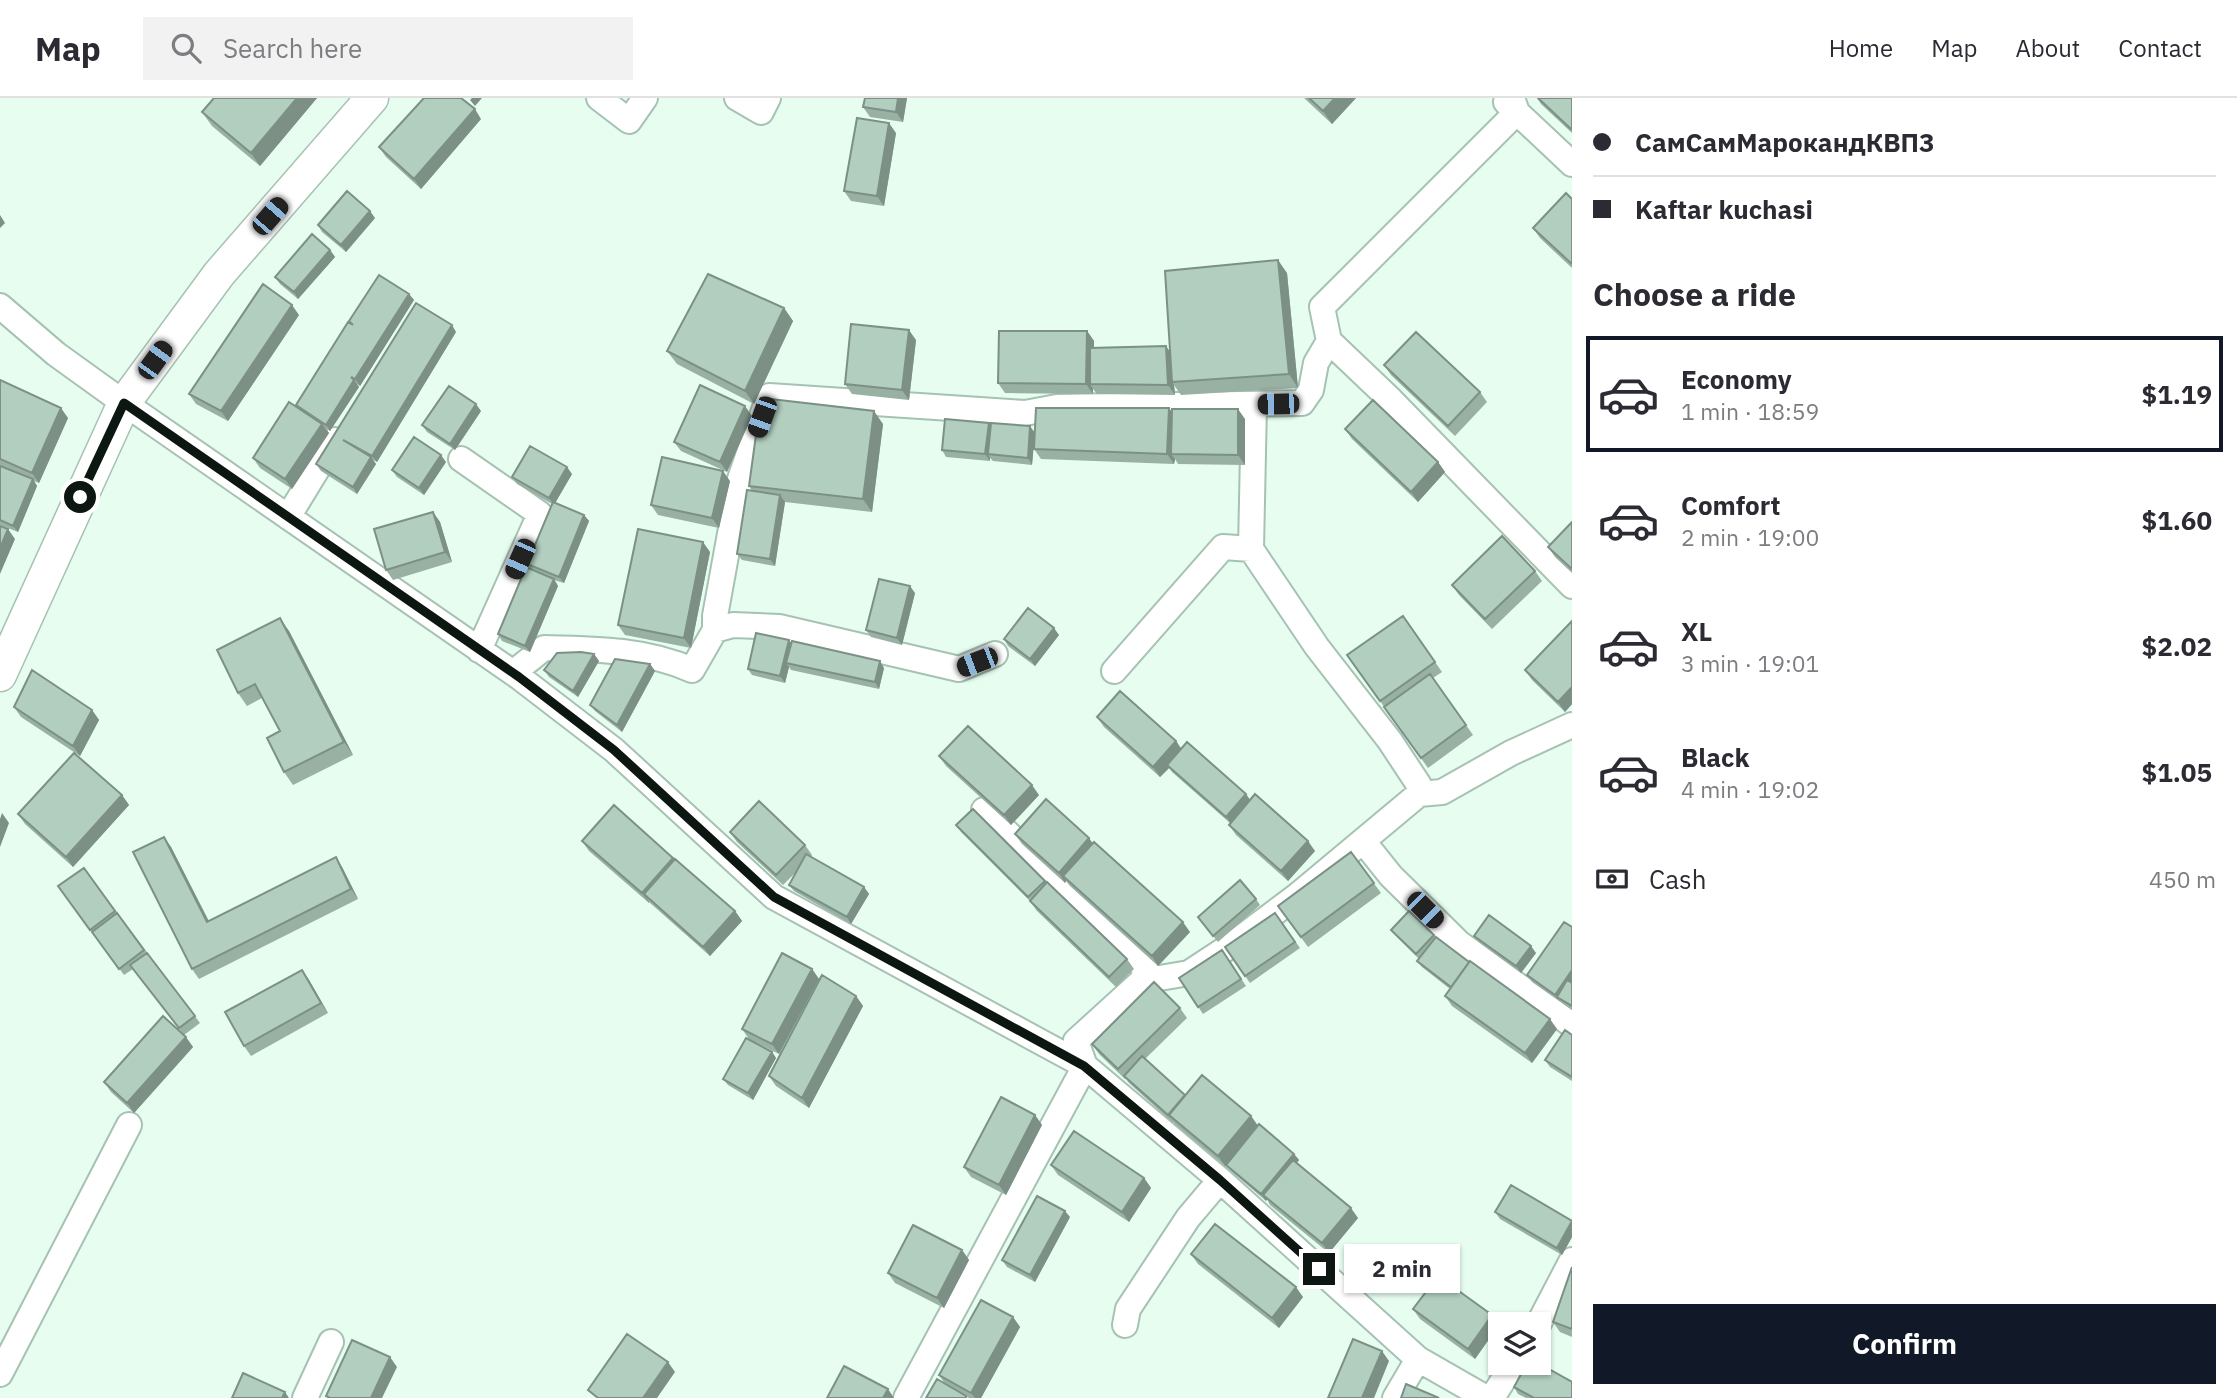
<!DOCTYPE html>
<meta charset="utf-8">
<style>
body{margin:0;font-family:"IBM Plex Sans",sans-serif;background:#f2f2f3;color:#2b2b33;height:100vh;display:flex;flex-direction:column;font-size:26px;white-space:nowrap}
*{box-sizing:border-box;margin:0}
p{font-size:23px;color:#7c7c81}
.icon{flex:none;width:38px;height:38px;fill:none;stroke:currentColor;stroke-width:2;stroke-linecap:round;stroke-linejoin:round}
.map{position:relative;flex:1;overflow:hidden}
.sheet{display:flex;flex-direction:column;background:#fff;width:665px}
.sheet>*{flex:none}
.banner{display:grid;align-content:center;height:154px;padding:0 21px;background:#fff}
.tools{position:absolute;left:1488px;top:1214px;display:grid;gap:14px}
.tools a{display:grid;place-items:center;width:63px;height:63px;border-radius:0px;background:#fff;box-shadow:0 2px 5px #0004;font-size:35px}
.end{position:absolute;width:32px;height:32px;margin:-16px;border:9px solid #0c1711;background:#fff;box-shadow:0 0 0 4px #fff}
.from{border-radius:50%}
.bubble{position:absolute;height:49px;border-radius:0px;background:#fff;box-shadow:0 2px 5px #0004;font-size:23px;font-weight:700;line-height:49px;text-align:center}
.car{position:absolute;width:21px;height:42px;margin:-21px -10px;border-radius:9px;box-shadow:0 0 5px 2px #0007;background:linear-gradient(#222 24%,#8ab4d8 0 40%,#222 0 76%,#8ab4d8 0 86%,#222 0)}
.banner b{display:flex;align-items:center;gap:24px;height:66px;font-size:26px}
.banner b+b{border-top:2px solid #e1e1e2}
.banner i{width:18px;height:18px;background:#2b2b33}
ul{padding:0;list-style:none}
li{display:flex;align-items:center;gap:21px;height:116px;margin:0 14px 10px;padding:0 7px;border:4px solid transparent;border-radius:0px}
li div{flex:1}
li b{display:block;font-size:26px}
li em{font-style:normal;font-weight:700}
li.on{border-color:#111827}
li>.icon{width:63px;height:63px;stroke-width:1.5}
h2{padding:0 21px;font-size:32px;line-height:84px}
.pay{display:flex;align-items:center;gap:18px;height:77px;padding:0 21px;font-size:26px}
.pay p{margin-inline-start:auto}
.action{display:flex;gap:14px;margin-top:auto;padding:14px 21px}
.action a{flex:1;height:80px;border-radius:0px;background:#111827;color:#fff;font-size:28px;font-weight:700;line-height:80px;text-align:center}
header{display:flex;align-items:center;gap:42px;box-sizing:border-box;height:98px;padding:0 35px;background:#fff;border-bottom:2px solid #e1e1e2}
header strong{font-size:33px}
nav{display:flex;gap:38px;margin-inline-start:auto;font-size:24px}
.search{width:490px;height:63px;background:#f2f2f3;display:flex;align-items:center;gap:18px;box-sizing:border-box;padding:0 24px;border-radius:0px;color:#7c7c81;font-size:26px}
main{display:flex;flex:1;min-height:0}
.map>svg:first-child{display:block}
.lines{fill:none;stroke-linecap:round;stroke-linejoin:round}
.minor-casing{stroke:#a6c2b3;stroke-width:28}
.major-casing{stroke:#a6c2b3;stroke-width:35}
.minor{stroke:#fff;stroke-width:24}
.major{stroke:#fff;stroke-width:32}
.wall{fill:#98b1a3}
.shaded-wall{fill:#7c9085}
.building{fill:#b1cebe;stroke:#7c9085;stroke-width:2}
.route{stroke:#0c1711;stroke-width:9}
</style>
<header>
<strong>Map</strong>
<div class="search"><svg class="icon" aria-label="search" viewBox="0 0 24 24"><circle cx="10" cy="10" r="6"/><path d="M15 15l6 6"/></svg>Search here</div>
<nav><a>Home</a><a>Map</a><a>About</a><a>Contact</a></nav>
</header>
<main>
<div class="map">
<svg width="1572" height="1300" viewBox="0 0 1572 1300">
<rect width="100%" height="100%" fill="#e6fdf0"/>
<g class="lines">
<!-- minor casing -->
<g class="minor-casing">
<path id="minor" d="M599 0 629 23 645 0
M737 0 761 14 768 0
M1506 4 1572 66
M0 208 56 256 124 305 519 579 614 652 774 799 1085 968 1220 1082 1418 1261 1486 1300
M1329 243 1322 209 1517 14 1512 0
M461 361 540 416 479 552
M288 419 335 342
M715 532V518L740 381 769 298 1025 315 1057 309 1302 305 1311 292 1316 265 1329 243 1391 302 1572 488
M1114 573 1223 449 1251 451
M513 575 544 550C594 551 645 551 692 572L715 532 733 527 779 529 959 571 995 556
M1419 696 1442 694 1511 655 1572 627
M984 712 1146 871 1142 883
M1363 743 1391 778 1459 845 1572 927
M1125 1227 1128 1211 1188 1120 1220 1082
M1538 1227 1572 1162
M0 1276 129 1027
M305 1300 331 1244
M906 1300 1085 968 1076 943 1142 883 1189 875 1233 846 1298 797 1419 696V687L1390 643 1317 549 1251 451 1254 306
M1395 1300 1418 1261
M1492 1300 1514 1265"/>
</g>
<!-- major casing -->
<g class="major-casing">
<path id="major" d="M0 577 124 305 219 176 372 0"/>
</g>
<!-- minor -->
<use href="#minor" class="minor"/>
<!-- major -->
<use href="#major" class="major"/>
</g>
<!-- wall -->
<path class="wall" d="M214 0H317L260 68 212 28 202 14Z
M865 0H907L903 24 870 19 863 9Z
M1304 0H1356L1332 26Z
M1537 0H1572V35L1541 6Z
M481 21 421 91 386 59 379 49Z
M896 35 884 108 851 103 844 93Z
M1572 101V170L1540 140 1533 130Z
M375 120 346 154 322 134 318 127Z
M330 152 335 159 298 201 280 186 275 179Z
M1287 175 1298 290 1181 297 1174 287 1175 297 1097 296 1093 291V296L1005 295 998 285 1087 233 1094 243V250L1170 255Z
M409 196 414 202 360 288 357 286 359 289 330 333 325 330 329 335 292 391 260 370 253 360 297 309 351 226Z
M784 210 793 223 754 306 677 266 667 253Z
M299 217 228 323 196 306 189 296Z
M456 234 377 364 373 362 376 366 357 396 321 373 316 366Z
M916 242 909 302 852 296 845 286Z
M1384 267 1480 294 1487 304 1455 338 1391 277Z
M0 282 68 320 39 385 34 383 37 388 18 434 0 427Z
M1169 310 1172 315 1245 321V367L1178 366 1175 361 1174 366 1041 361 1034 351V341L1032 367 993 363 990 360V363L946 359 942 352 990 328 1035 335Z
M481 313 455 352 427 334 422 327Z
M752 318 727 374 681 353 674 344Z
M883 326 872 414 785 404 775 468 742 462 737 456 753 393 749 388Z
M1345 331 1438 364 1445 374 1418 404 1352 341Z
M446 364 424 397 397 379 392 372Z
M572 376 555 405 584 417 589 423 564 485 554 482 558 488 530 554 502 543 498 536 531 472 527 466 552 406 517 386 512 379Z
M730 383 719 430 658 417 651 407Z
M433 414 440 424 452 464 393 482 386 472Z
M1572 424V475L1555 459 1548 449Z
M710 454 691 550 625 537 618 527Z
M1535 473 1542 483 1492 531 1459 497 1452 487Z
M915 495 902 547 871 539 866 532Z
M1403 518 1442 574 1433 580 1473 637 1428 670 1347 557Z
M1572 523V606L1565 614 1532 582 1525 572Z
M289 533 353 657 293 687 284 674 280 633 262 600 247 608 238 595Z
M1059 537 1035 568 1008 548 1004 541Z
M789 542 791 545 884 570 879 591 791 572 789 569 785 585 752 577 748 571Z
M594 556 599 563 578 599 549 579 544 572Z
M650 566 655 573 622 634 595 613 590 607Z
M14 609 92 612 99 622 80 658 21 619Z
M1097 619 1176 643 1181 651 1250 702 1315 753 1288 783 1236 737 1229 727 1230 725 1172 674 1169 670 1160 679 1104 629Z
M939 658 1039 697 1011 727 946 668Z
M122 697 129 707 73 769 25 726 18 716Z
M956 727 1045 783 1127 861 1134 871 1116 889 1037 813 1030 803 961 734Z
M730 734 805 747 812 757 811 759 864 789 869 796 851 826 794 793 789 787 796 774 783 787 737 744Z
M1015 736 1093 745 1190 834 1158 868 1070 788 1066 783 1065 785 1022 746Z
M164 739 171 749 209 823 342 769 358 801 199 881 192 871Z
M582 743 673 760 735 813 742 823 710 858 649 804V805L589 753Z
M1351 754 1381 795 1308 849 1278 808Z
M84 770 200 925 184 937 193 949 134 1015 111 994 104 984 183 936 133 871 124 877 58 788Z
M1256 801 1260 807 1218 844 1198 819Z
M1275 815 1300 850 1250 885 1225 849Z
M1572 829V912L1532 884 1527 877Z
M1391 832 1434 837 1436 839 1557 931 1532 965 1452 908 1445 898 1450 891 1422 869 1417 863 1419 861 1396 838Z
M1474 838 1536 855 1521 875 1479 844Z
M1222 852 1246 888 1203 916 1179 880Z
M812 871 819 881 779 956 749 941 742 931Z
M302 872 309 882 328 915 251 958 244 948Z
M856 898 863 908 809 1010 776 988 769 978Z
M1180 910 1187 920 1145 961 1185 997 1251 1018 1258 1028 1294 1056 1299 1062 1297 1065 1358 1120 1329 1155 1270 1107 1267 1101 1266 1103 1231 1073 1226 1067 1225 1068 1176 1027 1173 1024H1172L1129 985 1126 981H1125L1099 956 1092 946Z
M1572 937V983L1550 969 1545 962Z
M772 954 776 960 753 1002 728 987 723 981Z
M1035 1017 1042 1027 1006 1097 971 1079 964 1069Z
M1051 1067 1144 1080 1151 1090 1129 1124 1058 1077Z
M1495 1114 1572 1123V1139L1562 1157 1500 1121Z
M1070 1119 1035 1184 1007 1169 1002 1162Z
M962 1152 969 1162 944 1210 895 1185 888 1175Z
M1191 1156 1303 1199 1279 1230 1198 1166Z
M1572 1169V1239L1560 1234 1553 1224Z
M1413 1211 1492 1217 1499 1227 1475 1261 1420 1221Z
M1013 1219 1020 1229 981 1300H969L945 1286 939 1277Z
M1514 1289 1572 1300H1526L1518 1296Z"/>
<!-- shaded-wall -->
<path class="shaded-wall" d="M297 0H317L260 68 251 55Z
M472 0H482L475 8 470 2Z
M898 0H907L903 24 896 14Z
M1335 0H1356L1332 26 1323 13Z
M475 11 481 21 421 91 414 81Z
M889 25 896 35 884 108 877 98Z
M370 113 375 120 346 154 341 147Z
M0 117 5 125 0 130Z
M330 152 335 159 298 201 294 194Z
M1278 162 1287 175 1298 290 1289 276Z
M409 196 414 202 360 288 355 281Z
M292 207 299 217 228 323 221 313Z
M784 210 793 223 754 306 745 293Z
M452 227 456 234 377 364 372 358Z
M909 232 916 242 909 302 902 292Z
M1087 233 1094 243 1093 286H1090L1093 291V296L1086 286Z
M1166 248 1173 258 1172 284 1174 287 1175 297 1168 287Z
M354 282 359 289 330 333 326 327Z
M476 306 481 313 455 352 450 346Z
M745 308 752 318 727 374 720 364Z
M61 310 68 320 39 385 32 375Z
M1169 310 1176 320 1171 356 1175 361 1174 366 1167 356Z
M1238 311 1245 321V367L1238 357Z
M874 313 883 326 872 414 863 401Z
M989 325 993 332 988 356 990 360V363L985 356Z
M322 326 329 335 292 391 285 381Z
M1030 328 1035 335 1032 367 1028 360Z
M441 357 446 364 424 397 419 390Z
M371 359 376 366 357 396 353 389Z
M1438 364 1445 374 1418 404 1411 394Z
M567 369 572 376 554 407 549 400Z
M723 373 730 383 719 430 712 420Z
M33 381 37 388 18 434 13 428Z
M780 397 785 404 775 468 770 461Z
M433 414 440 424 452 464 445 454Z
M584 417 589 423 564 485 559 479Z
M8 431 15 441 0 476V450Z
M703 444 710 454 691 550 684 540Z
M554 481 558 488 530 554 525 548Z
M910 488 915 495 902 547 897 540Z
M280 520 289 533 353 657 344 644Z
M1054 530 1059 537 1035 568 1030 561Z
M789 542 794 549 786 565 789 569 785 585 780 578Z
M594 556 599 563 578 599 573 593Z
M880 563 884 570 879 591 875 584Z
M650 566 655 573 622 634 617 627Z
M1572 589V606L1565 614 1558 604Z
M92 612 99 622 80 658 73 648Z
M1176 643 1183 653 1167 667 1169 670 1160 679 1153 669Z
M1032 687 1039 697 1011 727 1004 717Z
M1246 696 1251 703 1231 726 1226 719Z
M122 697 129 707 73 769 66 759Z
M2 715 9 725 0 749V721Z
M164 739 171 749 214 834 207 824Z
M1089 740 1096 750 1063 778 1066 783 1065 785 1059 775Z
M1308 743 1315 753 1288 783 1281 773Z
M336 759 342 769 358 801 351 791Z
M673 760 680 770 644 796 649 804V805L642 795Z
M864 789 869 796 851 826 847 819Z
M735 813 742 823 710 858 703 849Z
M1183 824 1190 834 1158 868 1152 858Z
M1531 848 1536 855 1521 875 1516 868Z
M812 871 819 881 779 956 772 946Z
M302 872 309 882 328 915 321 905Z
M1572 872V886L1557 899 1560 904 1555 897Z
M856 898 863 908 809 1010 802 1000Z
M1550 921 1557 931 1532 965 1525 955Z
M186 939 193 949 134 1015 127 1005Z
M772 954 776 960 753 1002 748 995Z
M1035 1017 1042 1027 1006 1097 999 1087Z
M1251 1018 1258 1028 1225 1068 1218 1058Z
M1294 1056 1299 1062 1268 1100 1263 1097 1267 1101 1266 1103 1261 1096Z
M1144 1080 1151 1090 1129 1124 1122 1114Z
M1351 1110 1358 1120 1329 1155 1322 1145Z
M1065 1113 1070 1119 1035 1184 1030 1177Z
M1572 1124V1139L1562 1157 1557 1150Z
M962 1152 969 1162 944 1210 937 1200Z
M1296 1189 1303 1199 1279 1230 1272 1220Z
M1492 1217 1499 1227 1475 1261 1468 1251Z
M1013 1219 1020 1229 981 1300H975L971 1295Z
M1382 1253 1389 1263 1374 1300H1362Z
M390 1259 397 1269 382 1300H371Z
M668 1264 675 1274 657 1300H643Z
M888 1291 894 1300H883Z
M285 1294 289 1300H282Z"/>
<!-- building -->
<path class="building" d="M214 0H297L251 55 202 14Z
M424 0H461L475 11 414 81 379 49Z
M865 0H898L896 14 863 9Z
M1309 0H1335L1323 13Z
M1538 0H1572V30L1571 31Z
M857 20 889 25 877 98 844 93Z
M347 93 370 113 341 147 318 127Z
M1566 95 1572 101V166L1533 130Z
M312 136 330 152 294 194 275 179Z
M1278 162 1289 276 1172 284 1165 173Z
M708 176 784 210 745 293 667 253Z
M379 177 409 196 355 281 351 279 354 282 326 327 296 307 348 224 353 227 349 223Z
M263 186 292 207 221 313 189 296Z
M416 205 452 227 372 358 343 342 371 359 353 389 316 366Z
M851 226 909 232 902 292 845 286Z
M999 233H1087L1086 286 998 285Z
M1416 234 1480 294 1448 328 1384 267Z
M1166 248 1168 287 1090 286V250Z
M0 282 61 310 32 375 0 361Z
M700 287 745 308 720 364 674 344Z
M449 288 476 306 450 346 422 327Z
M761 300 874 313 863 401 749 388Z
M1373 302 1438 364 1411 394 1345 331Z
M289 304 322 326 285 381 253 360Z
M1036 310H1169L1167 356 1034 351Z
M1172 311H1238V357L1171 356Z
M945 321 989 325 985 356 942 352Z
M991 325 1030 328 1028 360 988 356Z
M414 339 441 357 419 390 392 372Z
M530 348 567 369 549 400 512 379Z
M662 359 723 373 712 420 651 407Z
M0 368 33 381 13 428 0 422Z
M747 392 780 397 770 461 737 456Z
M553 404 584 417 559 479 527 466Z
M433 414 445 454 386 472 374 431Z
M1572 424V471L1548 449Z
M0 428 8 431 0 450Z
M638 431 703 444 684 540 618 527Z
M1502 438 1535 473 1485 521 1452 487Z
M526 469 554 481 525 548 498 536Z
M879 481 910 488 897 540 866 532Z
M1028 510 1054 530 1030 561 1004 541Z
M1403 518 1435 564 1380 603 1347 557Z
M280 520 344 644 284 674 267 640 280 633 255 586 238 595 217 552Z
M1572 523V589L1558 604 1525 572Z
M756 535 789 542 780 578 748 571Z
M792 543 880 563 875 584 786 565Z
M581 554 594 556 573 593 544 572 557 555Z
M615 561 650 566 617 627 590 607Z
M32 572 92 612 73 648 14 609Z
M1430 576 1466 627 1421 660 1384 609Z
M1120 593 1176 643 1153 669 1097 619Z
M968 628 1032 687 1004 717 939 658Z
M1187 644 1246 696 1226 719 1167 667Z
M74 655 122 697 66 759 18 716Z
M1255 696 1308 743 1281 773 1229 727Z
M1046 701 1089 740 1059 775 1015 736Z
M759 703 805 747 776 777 730 734Z
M614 707 673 760 642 795 582 743Z
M973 711 1045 783 1028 799 956 727Z
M164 739 207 824 336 759 351 791 192 871 133 754Z
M1094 744 1183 824 1152 858 1063 778Z
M1351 754 1374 785 1301 839 1278 808Z
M806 756 864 789 847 819 789 787Z
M675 761 735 813 703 849 644 796Z
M84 770 115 813 90 832 58 788Z
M1240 782 1256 801 1213 838 1198 819Z
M1047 784 1127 861 1109 879 1030 803Z
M1409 813 1434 837 1416 856 1391 832Z
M117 815 144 852 119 871 92 834Z
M1275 815 1295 844 1245 878 1225 849Z
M1489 817 1531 848 1516 868 1474 838Z
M1564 824 1572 829V872L1555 897 1527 877Z
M1436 839 1469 864 1451 889 1417 863Z
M1222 852 1241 881 1198 909 1179 880Z
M147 855 195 918 179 930 130 867Z
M782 855 812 871 772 946 742 931Z
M1470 863 1550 921 1525 955 1445 898Z
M302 872 321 905 244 948 225 914Z
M822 877 856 898 802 1000 769 978Z
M1567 882 1572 885V908L1557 899Z
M1154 884 1180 910 1118 971 1092 946Z
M163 918 186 939 127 1005 104 984Z
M1565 932 1572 937V979L1545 962Z
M746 940 772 954 748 995 723 981Z
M1142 958 1185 997 1168 1017 1124 978Z
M1202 977 1251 1018 1218 1058 1169 1017Z
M1001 999 1035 1017 999 1087 964 1069Z
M1259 1026 1294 1056 1261 1096 1226 1067Z
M1074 1033 1144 1080 1122 1114 1051 1067Z
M1293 1062 1351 1110 1322 1145 1263 1097Z
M1511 1087 1572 1123 1557 1150 1495 1114Z
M1037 1098 1065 1113 1030 1177 1002 1162Z
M1215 1126 1296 1189 1272 1220 1191 1156Z
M913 1127 962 1152 937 1200 888 1175Z
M1572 1169V1231L1553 1224Z
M1438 1178 1492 1217 1468 1251 1413 1211Z
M981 1202 1013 1219 971 1295 939 1277Z
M627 1236 668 1264 643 1300H598L588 1292Z
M1353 1241 1382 1253 1362 1300H1328Z
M352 1242 390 1259 371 1300H330L326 1298Z
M1527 1265H1538L1572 1284V1300H1534L1514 1289Z
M844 1268 888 1291 883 1300H827Z
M243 1275 285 1294 282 1300H232Z
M937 1281 966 1298V1300H926Z
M1406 1286 1439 1300H1401Z"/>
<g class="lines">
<!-- route -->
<path class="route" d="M80 399 124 305 519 579 614 652 774 799 1084 968 1220 1082 1319 1171"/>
</g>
</svg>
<div class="tools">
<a><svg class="icon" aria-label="layers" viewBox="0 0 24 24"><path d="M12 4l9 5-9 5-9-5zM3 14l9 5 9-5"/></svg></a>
</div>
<i class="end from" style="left:80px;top:399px"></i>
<i class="end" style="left:1319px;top:1171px"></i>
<div class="bubble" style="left:1344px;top:1146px;width:116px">2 min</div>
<i class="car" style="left:270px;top:118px;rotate:41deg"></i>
<i class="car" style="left:155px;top:262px;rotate:36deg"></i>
<i class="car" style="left:1278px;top:306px;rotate:269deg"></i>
<i class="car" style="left:762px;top:319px;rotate:200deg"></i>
<i class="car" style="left:520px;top:461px;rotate:204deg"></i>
<i class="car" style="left:977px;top:564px;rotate:249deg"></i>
<i class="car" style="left:1425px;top:812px;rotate:135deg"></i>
</div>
<section class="sheet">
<div class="banner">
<b><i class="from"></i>СамСамМарокандКВП3</b>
<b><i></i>Kaftar kuchasi</b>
</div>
<h2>Choose a ride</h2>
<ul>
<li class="on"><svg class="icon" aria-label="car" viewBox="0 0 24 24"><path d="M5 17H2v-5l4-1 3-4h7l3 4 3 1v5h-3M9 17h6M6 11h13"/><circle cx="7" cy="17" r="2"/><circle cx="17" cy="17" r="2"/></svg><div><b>Economy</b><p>1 min · 18:59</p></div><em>$1.19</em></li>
<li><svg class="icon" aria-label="car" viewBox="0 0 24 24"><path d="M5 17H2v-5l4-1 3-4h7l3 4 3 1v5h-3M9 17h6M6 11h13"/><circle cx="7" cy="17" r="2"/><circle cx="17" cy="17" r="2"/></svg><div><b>Comfort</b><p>2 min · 19:00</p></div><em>$1.60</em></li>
<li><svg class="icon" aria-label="car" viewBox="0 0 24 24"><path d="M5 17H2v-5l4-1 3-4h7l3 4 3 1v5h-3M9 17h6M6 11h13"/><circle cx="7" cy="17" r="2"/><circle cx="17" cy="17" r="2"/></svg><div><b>XL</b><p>3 min · 19:01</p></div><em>$2.02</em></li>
<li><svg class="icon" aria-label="car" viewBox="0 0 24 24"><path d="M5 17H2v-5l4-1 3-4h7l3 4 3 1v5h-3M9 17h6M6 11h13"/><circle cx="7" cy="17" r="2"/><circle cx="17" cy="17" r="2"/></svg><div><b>Black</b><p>4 min · 19:02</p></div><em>$1.05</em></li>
</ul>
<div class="pay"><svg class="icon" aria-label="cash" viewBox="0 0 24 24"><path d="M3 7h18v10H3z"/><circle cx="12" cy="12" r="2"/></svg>Cash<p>450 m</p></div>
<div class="action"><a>Confirm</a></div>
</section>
</main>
